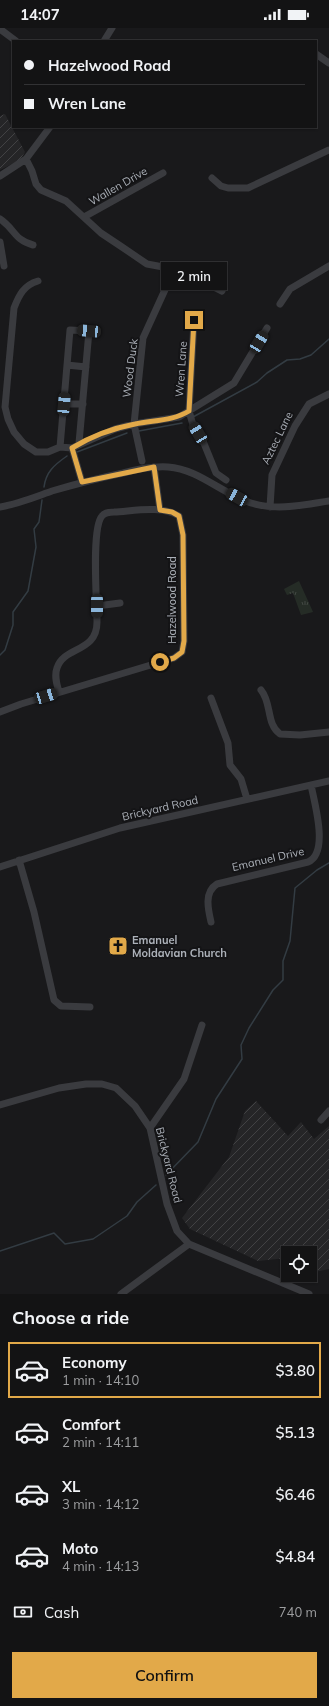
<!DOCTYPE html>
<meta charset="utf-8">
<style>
body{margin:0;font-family:Mulish,sans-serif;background:#1c1c1d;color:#f1f3f6;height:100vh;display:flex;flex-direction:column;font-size:15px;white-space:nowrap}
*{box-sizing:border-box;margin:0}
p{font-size:13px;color:#9d9ea0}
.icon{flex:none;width:22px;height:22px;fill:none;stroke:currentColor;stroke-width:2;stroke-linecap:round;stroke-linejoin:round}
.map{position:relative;height:1266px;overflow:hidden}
.panel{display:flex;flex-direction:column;background:#131314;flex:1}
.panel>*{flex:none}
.guide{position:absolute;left:12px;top:12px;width:305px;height:88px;border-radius:0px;box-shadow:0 1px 3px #0004,0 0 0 1px #323234;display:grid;align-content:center;height:88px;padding:0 12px;background:#131314}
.fabs{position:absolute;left:281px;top:1218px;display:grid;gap:8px}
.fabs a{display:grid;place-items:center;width:36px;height:36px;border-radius:0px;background:#131314;box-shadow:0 1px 3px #0004,0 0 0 1px #323234;font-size:20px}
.end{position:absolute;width:18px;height:18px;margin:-9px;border:5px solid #e2a949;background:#111;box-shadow:0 0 0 2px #111}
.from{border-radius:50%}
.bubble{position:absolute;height:28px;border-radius:0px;background:#131314;box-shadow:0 1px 3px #0004,0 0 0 1px #323234;font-size:13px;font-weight:600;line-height:28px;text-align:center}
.car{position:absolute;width:12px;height:24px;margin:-12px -6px;border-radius:5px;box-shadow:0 0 3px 1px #0007;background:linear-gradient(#222 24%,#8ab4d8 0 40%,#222 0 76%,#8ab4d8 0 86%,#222 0)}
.guide b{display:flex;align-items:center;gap:14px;height:38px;font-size:15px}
.guide b+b{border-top:1px solid #323234}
.guide i{width:10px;height:10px;background:#f1f3f6}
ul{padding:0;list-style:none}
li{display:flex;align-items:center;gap:12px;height:56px;margin:0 8px 6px;padding:0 4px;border:2px solid transparent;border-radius:0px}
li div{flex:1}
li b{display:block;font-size:15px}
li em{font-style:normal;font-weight:600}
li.selected{border-color:#e2a949}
li>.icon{width:36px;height:36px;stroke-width:1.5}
h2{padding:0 12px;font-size:18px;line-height:48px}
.pay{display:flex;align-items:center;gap:10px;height:44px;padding:0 12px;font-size:15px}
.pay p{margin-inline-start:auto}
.action{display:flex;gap:8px;margin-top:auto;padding:8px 12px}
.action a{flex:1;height:46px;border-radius:0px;background:#e2a949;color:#111;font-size:16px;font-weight:600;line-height:46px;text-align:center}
.status{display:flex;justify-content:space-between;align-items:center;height:28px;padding:0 20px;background:#131314;direction:ltr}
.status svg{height:11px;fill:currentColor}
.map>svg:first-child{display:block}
.industrial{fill:url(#industrial-furrows)}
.park{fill:url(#park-tufts)}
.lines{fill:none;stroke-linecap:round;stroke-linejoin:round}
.stream{stroke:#333c43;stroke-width:1.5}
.minor{stroke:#3a3b3f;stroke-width:7}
.route{stroke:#e2a949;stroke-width:5}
.labels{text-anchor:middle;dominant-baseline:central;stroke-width:4;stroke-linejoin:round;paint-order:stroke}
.street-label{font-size:11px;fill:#acb1b9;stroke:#141416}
.poi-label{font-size:11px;font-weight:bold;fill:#acb1b9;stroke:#141416;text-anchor:start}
</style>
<div class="status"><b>14:07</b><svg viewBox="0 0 49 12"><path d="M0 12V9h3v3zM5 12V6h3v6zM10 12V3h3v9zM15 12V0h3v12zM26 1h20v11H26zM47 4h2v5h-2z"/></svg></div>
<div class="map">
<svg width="329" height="1266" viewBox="0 0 329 1266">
<defs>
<pattern id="industrial-furrows" width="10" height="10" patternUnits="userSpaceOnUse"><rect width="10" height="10" fill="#252527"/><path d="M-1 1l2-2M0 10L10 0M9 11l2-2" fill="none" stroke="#424244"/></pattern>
<pattern id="park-tufts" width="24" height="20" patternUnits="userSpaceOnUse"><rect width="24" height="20" fill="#252c26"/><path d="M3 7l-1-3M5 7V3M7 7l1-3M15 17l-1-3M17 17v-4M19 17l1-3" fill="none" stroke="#424843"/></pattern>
</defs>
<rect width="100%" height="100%" fill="#19191b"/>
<!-- industrial -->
<path class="industrial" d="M5 86 25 124 20 132 0 142V88Z
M256 1073 288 1108 301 1094 314 1111 329 1098V1241L310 1245V1225H288V1231L286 1230 258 1233 190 1201 182 1190 229 1129 245 1083Z"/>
<!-- park -->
<path class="park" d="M299 553 313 584 301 587 293 565 287 567 284 561Z"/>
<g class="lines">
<!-- stream -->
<path class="stream" d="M193 389 257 354 267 345 287 332 300 331 311 327 329 311
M139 403 182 395
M77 424 127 405
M44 459C46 444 54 437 67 428
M0 627 5 622 13 597V584L28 563 36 519 34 501 39 494 42 472
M166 1147 198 1114 216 1071 242 1031 241 1017 249 1000 273 962 283 952V933L290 913 295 860 317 842 329 835
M0 1223 54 1205 65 1216 93 1211 127 1188 137 1174 156 1157"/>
<!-- minor -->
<path class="minor" d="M0 1 16 13
M104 13 112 0
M316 26 329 35
M26 131 32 143 36 156 41 162 66 173 101 205 122 219 147 236 174 241 196 250 222 263
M0 148 26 131 50 99
M212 150 221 158 228 160H248L329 122
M84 189 163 145
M0 191C15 201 14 212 33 217
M0 214 4 238
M38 253C24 257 19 267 14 280L5 379 8 391 14 404 24 416 36 424H48L60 419 72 420 115 401 134 396 179 389 234 355 267 300
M280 276 290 261 329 238
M194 293 189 383 193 397 203 413 216 445 226 452
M67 337 86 339
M64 376H83
M60 419 70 302 89 303 79 415
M72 420 82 454
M142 433 134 396 143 310 169 253
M154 439 160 482
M0 479C18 476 35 469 52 463 76 456 99 450 123 445 138 441 153 438 168 439 199 441 222 466 251 475 277 483 303 477 329 473
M270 479 272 447 295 398 309 376 329 366
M97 578 120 575
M261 662C272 675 266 696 280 706L300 707 329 704
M211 670 228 715 230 737 241 751 247 771
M0 684 21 676 174 630 182 624 184 613 183 507 179 488C161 477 134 483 114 484 110 484 105 484 102 488 91 500 97 575 97 594 97 625 64 618 57 640 54 648 57 657 59 664
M19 832 34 884 54 972 61 978 90 979
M0 839 120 800 329 753
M211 894C208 881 204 864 217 856L308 834C329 825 315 777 311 757
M0 1077 59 1060 86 1056H102L116 1060 135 1078 150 1100 167 1176 177 1203 189 1216 309 1266
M321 1092 329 1083
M150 1100 184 1051 202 997
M121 1266 189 1216"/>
</g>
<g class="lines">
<!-- route -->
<path class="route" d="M160 634 174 630 182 624 184 613 183 507 179 488 172 484 160 482 154 439 82 454 72 420C90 409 114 400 135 396 153 392 173 393 189 383L194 292"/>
</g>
<!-- icons -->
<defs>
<g id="church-square" transform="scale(1)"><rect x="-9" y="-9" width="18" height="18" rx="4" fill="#e2a949" stroke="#141416"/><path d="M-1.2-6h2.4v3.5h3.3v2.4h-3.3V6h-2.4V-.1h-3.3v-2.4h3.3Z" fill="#111"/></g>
</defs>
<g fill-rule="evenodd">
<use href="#church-square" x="118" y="918"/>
</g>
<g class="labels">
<!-- street labels -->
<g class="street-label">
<text transform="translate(118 158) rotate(-30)">Wallen Drive</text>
<text transform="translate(130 340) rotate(-83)">Wood Duck</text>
<text transform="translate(181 341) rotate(-86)">Wren Lane</text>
<text transform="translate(277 410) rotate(-64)">Aztec Lane</text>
<text transform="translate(172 572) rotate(-90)">Hazelwood Road</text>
<text transform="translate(160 780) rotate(-13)">Brickyard Road</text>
<text transform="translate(268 831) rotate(-13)">Emanuel Drive</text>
<text transform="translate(169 1137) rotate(76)">Brickyard Road</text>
</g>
<!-- poi labels -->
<g class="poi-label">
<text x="132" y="912">Emanuel<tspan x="132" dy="13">Moldavian Church</tspan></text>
</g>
</g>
</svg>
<div class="fabs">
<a><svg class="icon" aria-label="locate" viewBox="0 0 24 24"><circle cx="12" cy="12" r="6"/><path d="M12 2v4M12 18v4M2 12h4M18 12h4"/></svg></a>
</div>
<i class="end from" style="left:160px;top:634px"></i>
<i class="end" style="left:194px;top:292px"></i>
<div class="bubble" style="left:161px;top:234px;width:66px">2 min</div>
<i class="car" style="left:89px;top:303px;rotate:275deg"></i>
<i class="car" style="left:259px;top:314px;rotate:31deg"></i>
<i class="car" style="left:64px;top:376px;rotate:5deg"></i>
<i class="car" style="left:198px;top:405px;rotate:329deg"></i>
<i class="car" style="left:237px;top:469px;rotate:299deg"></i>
<i class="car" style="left:97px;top:578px;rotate:180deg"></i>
<i class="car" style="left:46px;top:668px;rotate:73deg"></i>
<div class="guide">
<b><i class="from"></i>Hazelwood Road</b>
<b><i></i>Wren Lane</b>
</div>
</div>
<section class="panel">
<h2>Choose a ride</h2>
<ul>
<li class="selected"><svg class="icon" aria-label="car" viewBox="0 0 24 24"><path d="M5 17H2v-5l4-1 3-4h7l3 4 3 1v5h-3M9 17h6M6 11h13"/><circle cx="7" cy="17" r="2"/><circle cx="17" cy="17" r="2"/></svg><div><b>Economy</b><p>1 min · 14:10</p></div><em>$3.80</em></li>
<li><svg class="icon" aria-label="car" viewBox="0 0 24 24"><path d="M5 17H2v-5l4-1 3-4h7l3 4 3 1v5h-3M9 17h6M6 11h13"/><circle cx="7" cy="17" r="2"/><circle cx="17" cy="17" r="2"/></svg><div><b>Comfort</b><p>2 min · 14:11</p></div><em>$5.13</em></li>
<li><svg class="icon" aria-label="car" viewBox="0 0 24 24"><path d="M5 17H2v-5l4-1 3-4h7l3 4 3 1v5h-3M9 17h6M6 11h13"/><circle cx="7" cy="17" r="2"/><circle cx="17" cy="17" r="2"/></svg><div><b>XL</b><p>3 min · 14:12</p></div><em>$6.46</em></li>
<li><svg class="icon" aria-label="car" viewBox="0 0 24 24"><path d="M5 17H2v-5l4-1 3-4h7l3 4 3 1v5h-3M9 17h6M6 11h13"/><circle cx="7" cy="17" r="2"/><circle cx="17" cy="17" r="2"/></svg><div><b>Moto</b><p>4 min · 14:13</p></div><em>$4.84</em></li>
</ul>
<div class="pay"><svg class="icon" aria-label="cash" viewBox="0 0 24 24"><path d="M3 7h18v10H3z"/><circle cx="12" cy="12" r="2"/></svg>Cash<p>740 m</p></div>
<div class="action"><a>Confirm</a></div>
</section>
